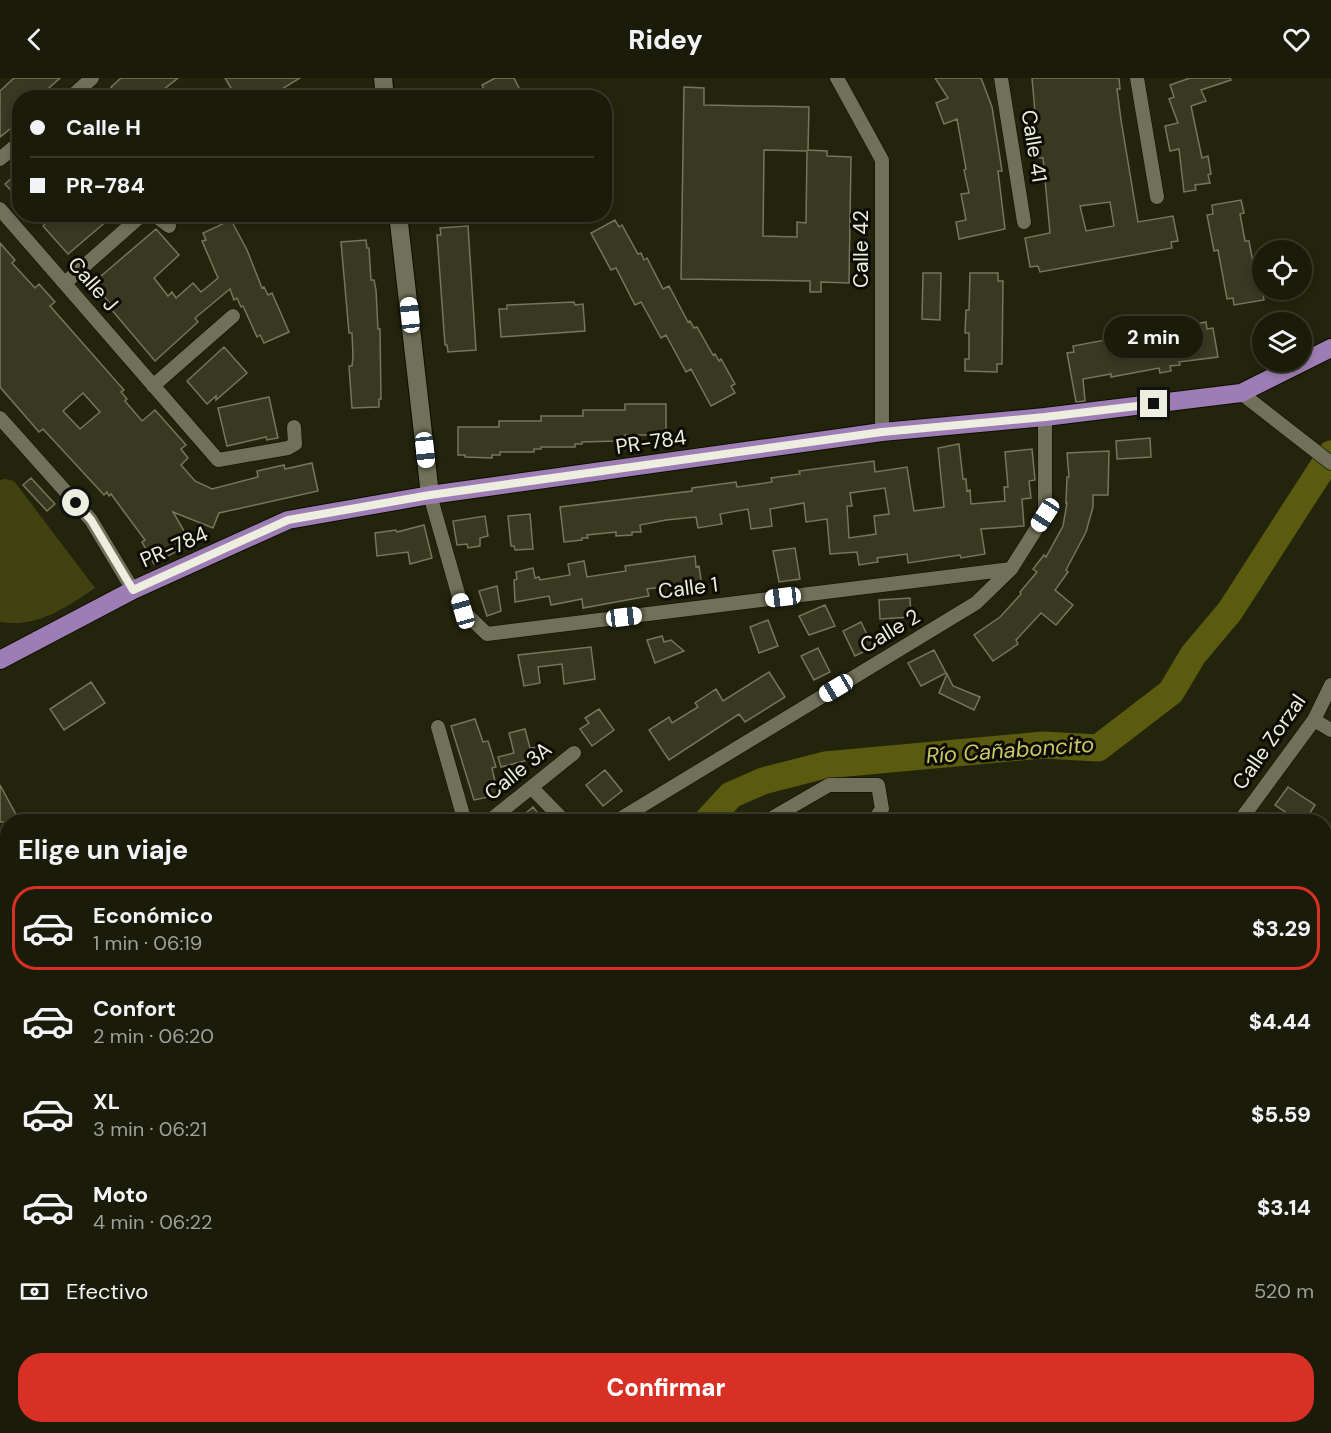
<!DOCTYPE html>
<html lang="es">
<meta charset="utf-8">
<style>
body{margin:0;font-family:"DM Sans",sans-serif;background:#232412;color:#f1f3f6;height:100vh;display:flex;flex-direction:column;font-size:22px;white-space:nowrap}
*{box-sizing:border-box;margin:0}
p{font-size:20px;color:#9fa19c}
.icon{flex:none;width:33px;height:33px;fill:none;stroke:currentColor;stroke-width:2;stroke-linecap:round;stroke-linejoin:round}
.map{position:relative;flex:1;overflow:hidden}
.side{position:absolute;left:0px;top:736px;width:1332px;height:620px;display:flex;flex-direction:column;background:#1a1b09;border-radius:24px 24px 0 0;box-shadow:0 3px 9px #0003,0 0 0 2px #38392a}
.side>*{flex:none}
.banner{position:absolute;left:12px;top:12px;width:600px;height:132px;border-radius:24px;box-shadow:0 3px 9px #0003,0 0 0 2px #38392a;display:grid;align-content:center;height:132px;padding:0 18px;background:#1a1b09}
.fabs{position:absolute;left:1252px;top:162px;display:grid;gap:12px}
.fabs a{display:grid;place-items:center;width:60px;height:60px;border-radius:50%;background:#1a1b09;box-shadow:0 3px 9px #0003,0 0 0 2px #38392a;font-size:30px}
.end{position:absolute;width:27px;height:27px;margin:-14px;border:8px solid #edeee0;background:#111;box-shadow:0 0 0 3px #111}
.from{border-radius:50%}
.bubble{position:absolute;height:42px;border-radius:21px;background:#1a1b09;box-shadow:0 3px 9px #0003,0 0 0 2px #38392a;font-size:20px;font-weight:800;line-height:42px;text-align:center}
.car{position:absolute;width:18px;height:36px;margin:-18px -9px;border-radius:8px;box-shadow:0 0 4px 2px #0007;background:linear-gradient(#fff 24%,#345 0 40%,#fff 0 76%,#345 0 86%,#fff 0)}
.banner b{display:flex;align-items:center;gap:21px;height:57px;font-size:22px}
.banner b+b{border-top:2px solid #38392a}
.banner i{width:15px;height:15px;background:#f1f3f6}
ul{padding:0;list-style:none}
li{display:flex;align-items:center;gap:18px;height:84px;margin:0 12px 9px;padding:0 6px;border:3px solid transparent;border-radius:24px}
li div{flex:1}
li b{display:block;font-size:22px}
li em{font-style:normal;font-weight:800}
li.on{border-color:#d93025}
li>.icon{width:54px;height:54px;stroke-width:1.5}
h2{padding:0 18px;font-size:27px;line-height:72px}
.pay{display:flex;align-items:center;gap:15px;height:66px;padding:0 18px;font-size:22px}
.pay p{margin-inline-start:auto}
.action{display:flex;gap:12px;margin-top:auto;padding:12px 18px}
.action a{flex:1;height:69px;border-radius:24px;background:#d93025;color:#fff;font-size:24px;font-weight:800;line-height:69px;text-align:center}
header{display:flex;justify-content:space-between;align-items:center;height:78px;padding:0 18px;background:#1a1b09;font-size:27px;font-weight:800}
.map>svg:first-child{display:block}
.green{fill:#424211}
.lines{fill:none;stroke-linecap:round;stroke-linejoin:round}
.river{stroke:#5b5b0f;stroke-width:27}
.building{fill:#383921;stroke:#75765c;stroke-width:1.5;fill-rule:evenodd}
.street-casing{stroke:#0d0d00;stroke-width:15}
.secondary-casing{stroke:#0d0d00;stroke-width:20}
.primary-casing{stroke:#0d0d00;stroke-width:20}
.street{stroke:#707158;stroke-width:14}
.secondary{stroke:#707158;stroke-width:18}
.primary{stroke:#9e7db4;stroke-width:18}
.route{stroke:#edeee0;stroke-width:8}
.labels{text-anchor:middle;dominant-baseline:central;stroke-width:6;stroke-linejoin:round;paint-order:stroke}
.street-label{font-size:21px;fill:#edeee0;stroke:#0c0c04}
.water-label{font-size:22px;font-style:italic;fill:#c8c966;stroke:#0c0c04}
</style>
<header><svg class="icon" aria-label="back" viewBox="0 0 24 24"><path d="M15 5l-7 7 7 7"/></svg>Ridey<svg class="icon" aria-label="heart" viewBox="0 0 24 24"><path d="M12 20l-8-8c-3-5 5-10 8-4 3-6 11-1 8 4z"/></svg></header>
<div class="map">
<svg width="1331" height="1355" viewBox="0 0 1331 1355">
<rect width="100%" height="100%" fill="#23240c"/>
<!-- green -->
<path class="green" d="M5 401 14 403 95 510C65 530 38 550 0 544V402Z"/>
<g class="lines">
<!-- river -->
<path class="river" d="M706 744 731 717 763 703 825 687 1043 667 1098 670 1171 614 1193 577 1230 533 1331 376
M323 1355 329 1348"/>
</g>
<!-- building -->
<path class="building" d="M14 0H60L38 20H20V43L0 59V13Z
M121 0H178L153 20H122L111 9Z
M225 0H300L267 20H215L231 10Z
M495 0H514L524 20H488L482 7Z
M935 0H981L992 29 1002 93H998L1005 151 959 161 956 144 966 142 961 116 969 115 964 92 966 91 957 41 944 46 936 25 948 20Z
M1032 0H1119L1120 11H1117L1121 42 1138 144 1173 138 1178 163 1171 164 1172 170 1040 194 1038 188 1030 189 1025 160 1050 155 1043 80H1039ZM1110 124 1114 148 1086 153 1080 128Z
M1190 0H1230L1231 2 1201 12 1206 23 1191 28 1202 80 1208 78 1211 96 1208 97 1210 105 1195 107 1196 112 1184 114 1179 71 1170 73 1165 48 1178 45 1169 21 1174 19 1170 7Z
M684 9 704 10V27L809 29 808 72 827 73V78L851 79 849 205 821 204V214H810V203L681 201ZM764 72 807 73 806 145 797 144V159L763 158Z
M20 93V122L5 106Z
M1241 122 1244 135 1240 136 1245 163H1249L1258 211H1262L1264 222 1234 227 1233 220 1227 221 1218 172 1214 173 1207 137 1213 136 1212 127Z
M55 136H115L68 176 43 148Z
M231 142 247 172 262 210 264 209 268 217 272 215 289 254 264 265 260 257 257 259 243 228 241 229 237 220 234 222 230 211 195 240 198 244 155 283 111 231 113 229 97 210 98 209 94 204 156 151 179 177 154 200 168 218 172 214 176 220 193 205 201 214 218 200 202 163 206 162 203 155Z
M615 142 619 149 622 147 638 176 641 175 644 182 647 180 663 211 669 208 688 244 690 243 694 250 697 249 713 277 715 276 719 283 721 281 735 306 731 308 735 315 711 328 691 291 686 294 666 257 661 260 641 224 635 227 616 190 611 192 591 155Z
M468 148 476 272 448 274 447 267H445L437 157H441L440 150Z
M366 162 367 170H369L371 202H374L376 212 378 251H380L381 321H379V329L352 330 349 288H352L353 279 352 255H349L341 164Z
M0 165 15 182 12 185 35 210 39 206 55 224 50 228 124 312 121 314 127 321 125 323 142 343 155 332 186 367 181 371 188 380 181 387 195 403 212 411 258 399 257 393 284 387 285 391 312 385 318 413 219 435 213 450 173 434 191 465 154 486 142 464 145 462 111 416 109 418 107 414 104 417 43 351 39 354 0 309ZM83 315 100 334 80 351 63 333Z
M923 195H941L940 242 922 241Z
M970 195H998V203H1003L1002 286H997V294L965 293V281H969V255H965L966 232H969Z
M574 224 575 227 583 226 585 253 501 259 499 231H507V227Z
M1206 244 1207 251 1213 250 1218 279 1179 284 1180 287 1170 288 1171 293 1160 295 1159 290 1111 299V296L1083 301 1085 323 1076 324 1067 275 1074 274 1073 268 1105 262 1106 267 1171 255 1170 251Z
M224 269 247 295 216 322V318L207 326 187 303Z
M269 319 278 360 267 362 266 359 227 368 218 330Z
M625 326H666V355H659V357H625V360H617V363L582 364V366H575V369H541V371H534V374H500V377H492V380L465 379V377H458V349H499V343H541V338H583V332H625Z
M1150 360 1151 379 1117 381 1116 363Z
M959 366 963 401H966L967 413 970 412 971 426 1005 423 1004 409H1008L1005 374 1032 371 1035 402 1029 403 1031 420 1022 421 1024 448 981 451 985 476 961 480 960 477 908 485 907 476 877 480 878 484 859 487 857 474 830 476 827 441 806 444 804 425 770 431 772 448 751 451 748 431 720 436 722 446 698 450 696 439 666 442 640 447 641 454H632V457L616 458V454L587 457 588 460H582V462L564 464 560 429 692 413V410L736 404 737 409 772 404 771 400 800 396 799 393 874 383 875 394 907 389 914 433 944 429 938 370ZM885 410 889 436 874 438 876 456 849 460 847 428H852L850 415Z
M1109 373 1108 417H1093V429L1086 454 1066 492 1068 494 1055 512 1073 527 1056 547 1041 535 1016 562 1018 566 993 583 974 557 1000 539 1021 516 1020 514 1037 494 1033 491 1044 477 1046 479 1063 448 1067 425H1066L1067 399H1069L1067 375Z
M31 400 55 426 47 433 23 407Z
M530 436 533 471 515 472 514 468H511L508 438Z
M485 438 488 458 480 460V468L468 470 467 466 457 467 453 443Z
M424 447 432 480 410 486 408 474 377 478 375 455 396 452 397 454Z
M795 470 800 501 779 504 773 473Z
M695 478 696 489 699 488 702 509 680 512 679 507 647 511 649 518 583 530 582 521 551 527 549 518 515 524 514 502 517 501 516 494 533 490 535 500 539 499 540 502 570 497 568 486 584 483 587 499 626 493 625 488Z
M497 508 501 533 487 538 479 513Z
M910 520 911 539 880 541 879 522Z
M825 527 835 548 809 557 799 538Z
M768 542 778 568 759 575 750 549Z
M861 544 873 569 855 578 843 553Z
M662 558 664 564 671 562 684 573 655 585 647 562Z
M591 569 595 601 564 606 562 586 538 589 540 605 524 608 518 577Z
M818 570 830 594 814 602 801 578Z
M934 572 946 595 921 608 908 585Z
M769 594 785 619 745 644 739 636 669 682 649 652 669 639 672 645 698 629 695 625 716 611 723 623Z
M947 596 953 608 980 619 974 632 939 615Z
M91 604 105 625 64 652 50 631Z
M599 631 614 652 592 668 580 651 589 645 585 640Z
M475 641 483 664 488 663 496 689 492 690 498 717 474 722 451 648Z
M525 651 530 670 537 669 540 679 501 689 498 679 514 675 509 655Z
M605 692 622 713 603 728 586 707Z
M0 707 20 744H0Z
M1288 709 1315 727 1304 744H1300L1275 727Z
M533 729 545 744H515Z"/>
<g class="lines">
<!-- street casing -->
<g class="street-casing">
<path id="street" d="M837 0 882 82V354
M1001 0 1024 144
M1137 0 1157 119
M70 20 92 0
M0 81 20 64
M0 131 218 382 288 370 295 366 294 349
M153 136 169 148
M65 205 143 136
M153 308 233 238
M1241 315 1331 385
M0 340 91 442 133 512
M430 417 463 533 487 556 1011 491
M1314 642 1331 652
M438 649 465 744
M532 710 565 744
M488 744 574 675
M615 744 976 525 1011 491 1045 437V339
M765 744 829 707H878L882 731 873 744
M1239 744 1314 642 1331 607
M1324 831H1331
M1324 939 1331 938"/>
</g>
<!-- secondary casing -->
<g class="secondary-casing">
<path id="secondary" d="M383 0 385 20
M398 136 430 417"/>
</g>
<!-- primary casing -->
<g class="primary-casing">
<path id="primary" d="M0 582 133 512 288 442 430 417 882 354 1045 339 1241 315 1331 270"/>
</g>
<!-- street -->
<use href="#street" class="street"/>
<!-- secondary -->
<use href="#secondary" class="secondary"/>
<!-- primary -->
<use href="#primary" class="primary"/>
</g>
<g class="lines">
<!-- route -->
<path class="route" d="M76 425 91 442 133 512 288 442 430 417 882 354 1045 339 1154 326"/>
</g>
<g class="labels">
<!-- street labels -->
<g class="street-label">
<text transform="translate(1034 68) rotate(81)">Calle 41</text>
<text transform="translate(861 171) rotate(-90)">Calle 42</text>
<text transform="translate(93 206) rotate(49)">Calle J</text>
<text transform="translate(651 364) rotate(-8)">PR-784</text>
<text transform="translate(174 469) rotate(-24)">PR-784</text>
<text transform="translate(688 510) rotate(-7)">Calle 1</text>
<text transform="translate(890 553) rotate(-31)">Calle 2</text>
<text transform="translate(1269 664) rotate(-55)">Calle Zorzal</text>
<text transform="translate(518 693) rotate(-39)">Calle 3A</text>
</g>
<!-- water labels -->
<g class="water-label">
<text transform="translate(1010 672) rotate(-4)">Río Cañaboncito</text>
</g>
</g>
</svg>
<div class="fabs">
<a><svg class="icon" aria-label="locate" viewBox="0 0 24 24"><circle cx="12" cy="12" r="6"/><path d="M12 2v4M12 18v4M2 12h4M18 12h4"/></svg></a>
<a><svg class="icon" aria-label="layers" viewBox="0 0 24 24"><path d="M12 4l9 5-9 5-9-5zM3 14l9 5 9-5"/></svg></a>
</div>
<i class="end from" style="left:76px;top:425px"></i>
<i class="end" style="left:1154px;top:326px"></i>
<div class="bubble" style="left:1104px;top:238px;width:99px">2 min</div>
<i class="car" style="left:410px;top:237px;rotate:354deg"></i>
<i class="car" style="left:425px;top:372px;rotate:174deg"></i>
<i class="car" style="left:1045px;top:437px;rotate:213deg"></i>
<i class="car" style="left:783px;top:519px;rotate:263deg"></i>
<i class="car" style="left:463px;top:533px;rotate:344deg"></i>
<i class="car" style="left:624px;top:539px;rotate:83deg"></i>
<i class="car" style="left:836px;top:610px;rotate:239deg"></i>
<div class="banner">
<b><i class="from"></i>Calle H</b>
<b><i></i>PR-784</b>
</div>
<section class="side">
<h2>Elige un viaje</h2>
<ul>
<li class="on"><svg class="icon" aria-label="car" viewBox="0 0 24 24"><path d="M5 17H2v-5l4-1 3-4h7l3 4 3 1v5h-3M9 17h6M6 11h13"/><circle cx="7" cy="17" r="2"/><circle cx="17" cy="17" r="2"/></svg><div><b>Económico</b><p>1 min · 06:19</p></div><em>$3.29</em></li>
<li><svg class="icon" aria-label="car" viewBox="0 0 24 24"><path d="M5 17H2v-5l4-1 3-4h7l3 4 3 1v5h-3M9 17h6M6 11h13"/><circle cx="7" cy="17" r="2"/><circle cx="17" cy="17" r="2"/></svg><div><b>Confort</b><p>2 min · 06:20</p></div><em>$4.44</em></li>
<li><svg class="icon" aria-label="car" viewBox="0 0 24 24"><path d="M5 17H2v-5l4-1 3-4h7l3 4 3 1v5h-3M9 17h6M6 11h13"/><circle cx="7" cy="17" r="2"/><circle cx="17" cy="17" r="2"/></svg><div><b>XL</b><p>3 min · 06:21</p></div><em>$5.59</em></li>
<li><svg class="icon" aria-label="car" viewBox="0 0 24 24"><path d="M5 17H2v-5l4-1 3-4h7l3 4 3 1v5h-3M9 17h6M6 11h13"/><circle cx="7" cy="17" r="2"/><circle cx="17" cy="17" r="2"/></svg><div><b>Moto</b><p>4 min · 06:22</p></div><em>$3.14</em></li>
</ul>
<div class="pay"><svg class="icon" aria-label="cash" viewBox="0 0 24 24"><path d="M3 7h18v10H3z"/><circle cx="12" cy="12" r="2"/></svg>Efectivo<p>520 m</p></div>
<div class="action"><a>Confirmar</a></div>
</section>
</div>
